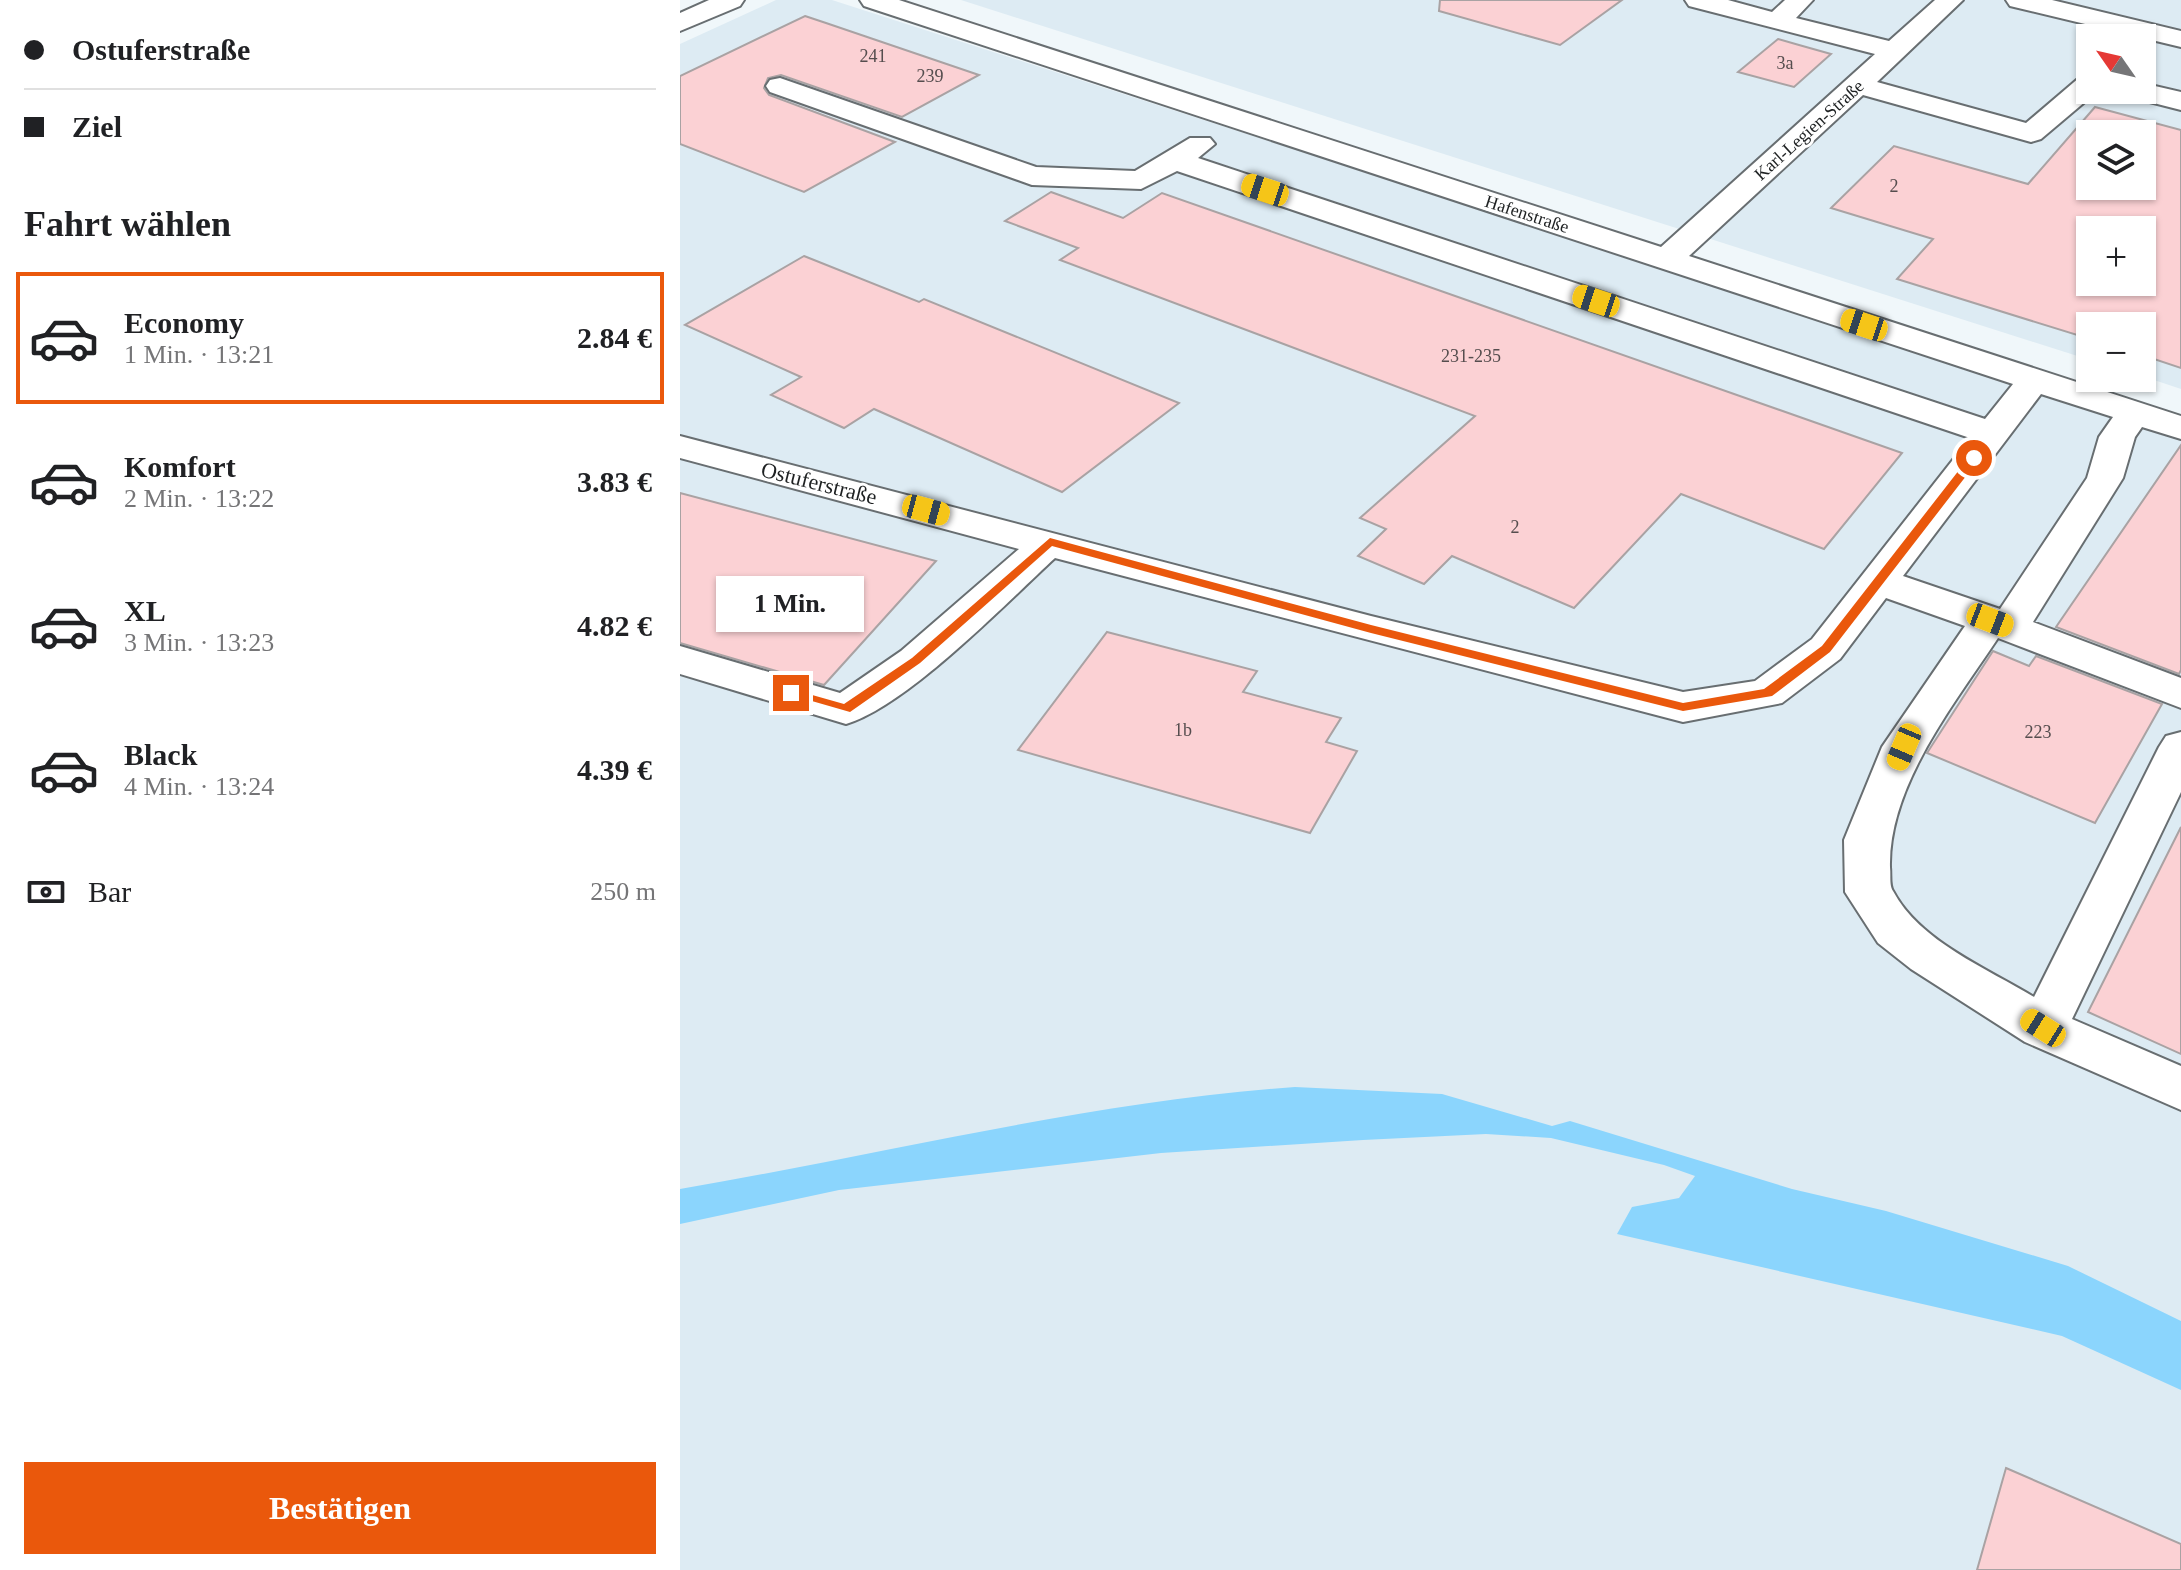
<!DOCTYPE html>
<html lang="de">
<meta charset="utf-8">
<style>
body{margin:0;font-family:"Times New Roman",serif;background:#f6f6f6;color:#202124;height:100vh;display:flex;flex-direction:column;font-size:30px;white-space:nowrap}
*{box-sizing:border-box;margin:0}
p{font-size:26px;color:#757577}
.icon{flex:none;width:44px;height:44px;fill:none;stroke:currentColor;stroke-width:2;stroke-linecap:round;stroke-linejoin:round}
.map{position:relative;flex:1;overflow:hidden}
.sheet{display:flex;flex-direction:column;background:#fff;width:680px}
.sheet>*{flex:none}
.guide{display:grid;align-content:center;height:176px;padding:0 24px;background:#fff}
.needle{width:52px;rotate:304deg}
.buttons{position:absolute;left:1396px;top:24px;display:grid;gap:16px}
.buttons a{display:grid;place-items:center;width:80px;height:80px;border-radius:0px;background:#fff;box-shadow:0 2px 6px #0004;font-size:40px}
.end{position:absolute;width:36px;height:36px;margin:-18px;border:10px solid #ea580c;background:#fff;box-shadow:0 0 0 4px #fff}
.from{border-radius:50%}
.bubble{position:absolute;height:56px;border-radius:0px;background:#fff;box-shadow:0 2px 6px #0004;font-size:26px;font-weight:800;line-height:56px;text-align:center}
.car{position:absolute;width:24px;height:48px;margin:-24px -12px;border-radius:10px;box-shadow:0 0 6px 2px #0007;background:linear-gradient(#f5c518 24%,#345 0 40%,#f5c518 0 76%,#345 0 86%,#f5c518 0)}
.guide b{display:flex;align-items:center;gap:28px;height:76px;font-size:30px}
.guide b+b{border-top:2px solid #e0e0e0}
.guide i{width:20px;height:20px;background:#202124}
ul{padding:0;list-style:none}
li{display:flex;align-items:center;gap:24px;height:132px;margin:0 16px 12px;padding:0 8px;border:4px solid transparent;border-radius:0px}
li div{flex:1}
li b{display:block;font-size:30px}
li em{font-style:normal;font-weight:800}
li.current{border-color:#ea580c}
li>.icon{width:72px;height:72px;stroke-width:1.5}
h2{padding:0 24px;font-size:36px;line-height:96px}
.pay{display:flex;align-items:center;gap:20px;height:88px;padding:0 24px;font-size:30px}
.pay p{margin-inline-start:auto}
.primary-button{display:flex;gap:16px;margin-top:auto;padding:16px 24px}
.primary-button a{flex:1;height:92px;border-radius:0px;background:#ea580c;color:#fff;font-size:32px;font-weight:800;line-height:92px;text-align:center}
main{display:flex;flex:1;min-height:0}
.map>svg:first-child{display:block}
.built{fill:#ddebf3;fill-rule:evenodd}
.green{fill:#8bd5fd}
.building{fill:#fbd1d4;stroke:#a9a2a3;stroke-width:2;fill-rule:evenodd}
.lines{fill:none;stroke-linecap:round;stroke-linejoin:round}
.minor-casing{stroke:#686e71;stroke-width:4}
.minor{fill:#fff;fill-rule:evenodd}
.route{fill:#ea580c}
.labels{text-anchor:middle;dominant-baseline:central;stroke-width:6;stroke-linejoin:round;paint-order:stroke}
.number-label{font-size:18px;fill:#554d4e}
.far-street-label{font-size:18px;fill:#1e2122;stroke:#fff}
.street-label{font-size:22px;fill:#1e2122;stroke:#fff}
</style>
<main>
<section class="sheet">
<div class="guide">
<b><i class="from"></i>Ostuferstraße</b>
<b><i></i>Ziel</b>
</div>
<h2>Fahrt wählen</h2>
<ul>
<li class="current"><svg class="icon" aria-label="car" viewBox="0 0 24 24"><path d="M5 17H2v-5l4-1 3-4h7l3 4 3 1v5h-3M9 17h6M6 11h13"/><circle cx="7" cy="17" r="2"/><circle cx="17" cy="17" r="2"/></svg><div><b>Economy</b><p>1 Min. · 13:21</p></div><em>2.84 €</em></li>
<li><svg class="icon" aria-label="car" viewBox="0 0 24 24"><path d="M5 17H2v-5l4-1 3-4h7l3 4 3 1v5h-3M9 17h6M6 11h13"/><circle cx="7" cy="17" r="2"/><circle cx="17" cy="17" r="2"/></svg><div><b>Komfort</b><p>2 Min. · 13:22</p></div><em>3.83 €</em></li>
<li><svg class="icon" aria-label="car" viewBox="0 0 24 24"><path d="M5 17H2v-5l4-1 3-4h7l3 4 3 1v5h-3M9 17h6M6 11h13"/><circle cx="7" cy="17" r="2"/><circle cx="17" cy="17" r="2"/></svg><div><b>XL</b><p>3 Min. · 13:23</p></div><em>4.82 €</em></li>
<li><svg class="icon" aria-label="car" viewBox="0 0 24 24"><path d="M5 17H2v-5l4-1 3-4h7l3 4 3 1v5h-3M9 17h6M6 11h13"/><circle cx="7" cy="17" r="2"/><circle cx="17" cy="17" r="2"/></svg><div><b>Black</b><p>4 Min. · 13:24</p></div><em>4.39 €</em></li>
</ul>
<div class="pay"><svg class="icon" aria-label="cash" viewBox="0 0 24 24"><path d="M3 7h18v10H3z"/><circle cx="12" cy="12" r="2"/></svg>Bar<p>250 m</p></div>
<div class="primary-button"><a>Bestätigen</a></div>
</section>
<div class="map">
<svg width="1501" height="1570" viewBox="0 0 1501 1570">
<rect width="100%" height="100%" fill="#f0f7fa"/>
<!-- built -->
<path class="built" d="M96 0H152L1501 435V1570H0V44Z
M281 0H1501V389L1462 376V326H1410V360ZM1410 38H1462V90H1410ZM1410 134H1462V186H1410ZM1410 230H1462V282H1410Z"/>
<!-- green -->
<path class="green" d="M615 1087 762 1094 872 1126 890 1121 1112 1189 1206 1211 1388 1266 1501 1321V1390L1382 1336 937 1234 952 1207 999 1198 1015 1176 984 1165 871 1138 806 1134 683 1140 481 1153 159 1190 0 1224V1189C204 1154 408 1102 615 1087Z"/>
<!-- building -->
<path class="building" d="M760 0H942L880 45 759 11Z
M125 16 146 23 299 75 222 117 101 75 88 78 84 88 89 95 215 142 124 192 0 144V76Z
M1098 39 1119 45 1151 54 1114 87 1058 72Z
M1415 107 1501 130V368L1462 355V326H1410V339L1217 279 1253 239 1151 208 1214 146 1348 184ZM1410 134H1462V186H1410ZM1410 230H1462V282H1410Z
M371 192 443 218 482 193 1222 453 1144 549 1001 494 894 608 772 556 744 584 678 556 706 529 680 518 795 416 380 260 398 248 325 221Z
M124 256 239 302 244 299 499 403 382 492 194 409 164 428 91 395 121 377 5 325Z
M1501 445V670L1499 674 1376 627Z
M0 493 256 561 144 685 0 643Z
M427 632 577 671 563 692 661 718 646 742 677 751 630 833 338 750Z
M1313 651 1349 666 1356 656 1482 704 1415 823 1247 753Z
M1501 827V1054L1408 1012Z
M1326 1468 1501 1544V1570H1297Z"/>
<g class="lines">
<!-- minor casing -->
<g class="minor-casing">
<path id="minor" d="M29 0H64L60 6 0 31V13Z
M180 0H219L981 247 1195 54 1009 6 1005 0H1048L1092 12 1105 0H1133L1116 18 1209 41 1255 0H1283L1197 82 1346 123 1400 77 1410 75V90H1419L1361 139 1351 142 1183 95 1009 256 1501 416V439L1462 427 1455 437 1443 478 1353 622 1501 678V708L1318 638C1275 703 1208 786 1210 867 1211 875 1209 885 1213 891 1239 941 1308 969 1354 997L1479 747 1486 736 1501 732V792L1392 1019 1501 1066V1110L1345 1042 1231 969 1198 943 1165 892 1164 840 1202 747 1285 626 1206 598 1160 659 1102 703 1003 722 375 558C326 603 227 706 166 724L0 674V646L160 693 221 651 339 549 0 458V436L691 616 1003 692 1075 681 1132 639 1290 438 497 171 461 189 352 185 90 92 86 86 90 80 100 78 356 167 455 171 510 138H530L535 144 518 158 1305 419 1333 384 184 6ZM1361 394 1433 417 1419 437 1407 478 1320 609 1223 576Z
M1326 0H1372L1501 31V47L1330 6Z
M1462 83 1501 92V110L1446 96 1442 90H1462Z"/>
</g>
<!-- minor -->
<use href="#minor" class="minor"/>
</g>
<!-- route -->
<path class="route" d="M1290 456 1300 458 1150 652 1092 696 1003 711 691 633 372 546 240 663 170 712 104 693 111 689 164 704 232 658 370 538 691 625 1003 703 1084 689 1142 646Z"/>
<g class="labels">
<!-- number labels -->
<g class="number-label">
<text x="193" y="56">241</text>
<text x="1105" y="63">3a</text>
<text x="250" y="76">239</text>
<text x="1214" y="186">2</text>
<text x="791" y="356">231-235</text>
<text x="835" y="527">2</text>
<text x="503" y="730">1b</text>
<text x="1358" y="732">223</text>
</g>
<!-- far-street labels -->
<g class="far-street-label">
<text transform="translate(1129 130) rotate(-42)">Karl-Legien-Straße</text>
<text transform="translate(847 214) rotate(18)">Hafenstraße</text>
</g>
<!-- street labels -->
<g class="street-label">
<text transform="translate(139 483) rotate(14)">Ostuferstraße</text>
</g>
</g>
</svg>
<div class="buttons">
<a><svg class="needle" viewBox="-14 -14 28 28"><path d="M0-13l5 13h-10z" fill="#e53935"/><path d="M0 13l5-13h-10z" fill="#757577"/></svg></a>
<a><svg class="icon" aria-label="layers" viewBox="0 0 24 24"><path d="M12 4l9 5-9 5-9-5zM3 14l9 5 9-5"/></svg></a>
<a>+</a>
<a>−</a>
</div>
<i class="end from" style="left:1294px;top:458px"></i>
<i class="end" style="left:111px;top:693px"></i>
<div class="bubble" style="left:36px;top:576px;width:148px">1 Min.</div>
<i class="car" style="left:585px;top:190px;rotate:288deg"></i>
<i class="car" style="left:916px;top:301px;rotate:288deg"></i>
<i class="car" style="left:1184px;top:325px;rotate:288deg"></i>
<i class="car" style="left:246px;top:510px;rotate:105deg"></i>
<i class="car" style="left:1310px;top:620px;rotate:111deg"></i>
<i class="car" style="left:1224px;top:747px;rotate:203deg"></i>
<i class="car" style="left:1363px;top:1028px;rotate:302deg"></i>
</div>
</main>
